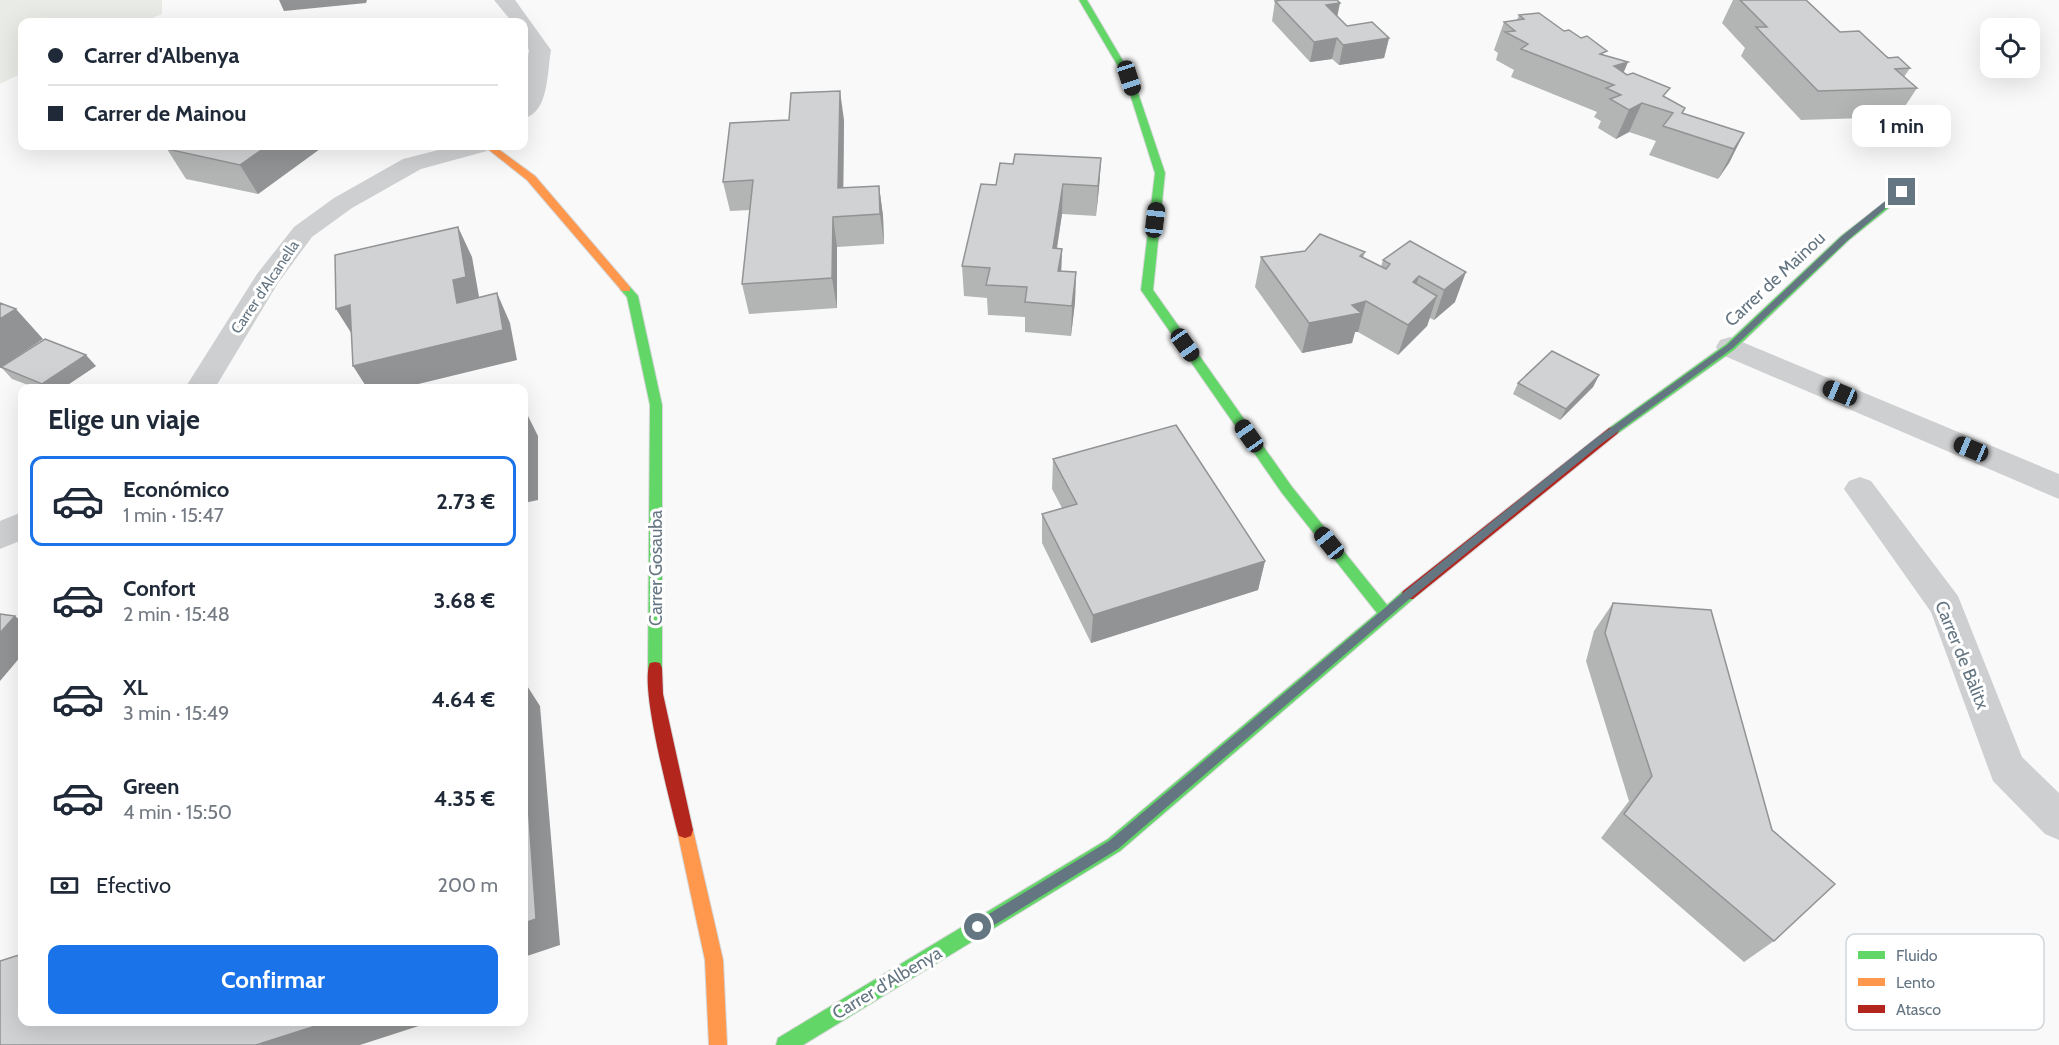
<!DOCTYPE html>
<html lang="es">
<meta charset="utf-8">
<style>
body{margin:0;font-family:Cabin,sans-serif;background:#f2f2f3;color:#1f2937;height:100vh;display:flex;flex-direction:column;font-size:22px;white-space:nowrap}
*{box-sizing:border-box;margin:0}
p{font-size:20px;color:#747a83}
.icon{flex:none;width:33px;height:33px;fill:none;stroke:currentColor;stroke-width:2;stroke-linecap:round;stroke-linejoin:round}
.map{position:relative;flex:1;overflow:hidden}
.details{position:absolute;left:18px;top:384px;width:510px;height:642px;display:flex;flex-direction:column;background:#fff;border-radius:12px;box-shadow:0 6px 24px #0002}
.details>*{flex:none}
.top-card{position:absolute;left:18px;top:18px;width:510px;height:132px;border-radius:12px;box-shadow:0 6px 24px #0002;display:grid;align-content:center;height:132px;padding:0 30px;background:#fff}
.buttons{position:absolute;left:1980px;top:18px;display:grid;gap:12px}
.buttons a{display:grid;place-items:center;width:60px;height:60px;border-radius:12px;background:#fff;box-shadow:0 6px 24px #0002;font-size:30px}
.end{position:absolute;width:27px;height:27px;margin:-14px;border:8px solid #657683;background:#fff;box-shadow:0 0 0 3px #fff}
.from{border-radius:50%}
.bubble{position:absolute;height:42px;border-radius:12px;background:#fff;box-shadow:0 6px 24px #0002;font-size:20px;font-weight:800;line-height:42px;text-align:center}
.car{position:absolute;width:18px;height:36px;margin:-18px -9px;border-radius:8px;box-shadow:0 0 4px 2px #0007;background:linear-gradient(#222 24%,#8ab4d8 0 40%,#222 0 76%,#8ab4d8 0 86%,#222 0)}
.top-card b{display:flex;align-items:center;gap:21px;height:57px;font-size:22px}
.top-card b+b{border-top:2px solid #e0e1e3}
.top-card i{width:15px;height:15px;background:#1f2937}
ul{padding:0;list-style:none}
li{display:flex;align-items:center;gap:18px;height:90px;margin:0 12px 9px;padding:0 18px;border:3px solid transparent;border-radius:12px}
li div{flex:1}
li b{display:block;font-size:22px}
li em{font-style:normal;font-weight:800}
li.active{border-color:#1a73e8}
li>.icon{width:54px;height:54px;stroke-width:1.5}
h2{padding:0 30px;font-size:27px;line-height:72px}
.pay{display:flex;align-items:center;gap:15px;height:66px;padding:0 30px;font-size:22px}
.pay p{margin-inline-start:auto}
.cta{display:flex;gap:12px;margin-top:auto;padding:12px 30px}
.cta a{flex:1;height:69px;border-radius:12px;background:#1a73e8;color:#fff;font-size:24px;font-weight:800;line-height:69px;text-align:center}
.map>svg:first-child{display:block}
.green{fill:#e8ebe6}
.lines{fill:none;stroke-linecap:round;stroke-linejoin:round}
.fast-casing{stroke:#d5d6d7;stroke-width:2}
.slow-casing{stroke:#d5d6d7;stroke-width:2}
.jam-casing{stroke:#d5d6d7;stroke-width:2}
.street{fill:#cecfd0;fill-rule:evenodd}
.fast{fill:#63d668;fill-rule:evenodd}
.slow{fill:#ff974d;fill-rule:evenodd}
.jam{fill:#b3261e;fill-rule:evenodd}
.wall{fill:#b3b5b5}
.shaded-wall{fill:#929394}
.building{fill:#d0d2d3;stroke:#929394;stroke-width:1.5}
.route{fill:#657683}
.labels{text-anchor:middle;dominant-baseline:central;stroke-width:6;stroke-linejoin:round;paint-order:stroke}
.far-street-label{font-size:15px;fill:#657683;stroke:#fff}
.street-label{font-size:18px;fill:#657683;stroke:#fff}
.key{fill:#fff;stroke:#d1d6da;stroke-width:1.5}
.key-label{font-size:16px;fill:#657683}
</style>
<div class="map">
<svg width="2059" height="1045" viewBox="0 0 2059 1045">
<rect width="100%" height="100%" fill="#f9f9f9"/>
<!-- green -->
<path class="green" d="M0 0H162V14L142 22H22V73L0 84Z"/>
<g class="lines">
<!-- fast casing -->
<g class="fast-casing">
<path id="fast" d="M1079 0H1087L1133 78 1165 173 1153 290 1292 487 1387 605 1403 591H1413L1415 595 1413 599 1120 851 803 1045H776L778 1038 1108 839 1377 613 1282 493 1141 290 1155 173 1125 78Z
M1902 189 1906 190V194L1849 240 1734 350 1617 434H1609L1607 431 1609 428 1726 344 1841 236Z
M626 285 630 287 638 296 662 405V668L660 673 655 674 650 673 648 668 650 405 627 297 620 289Z"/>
</g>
<!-- slow casing -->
<g class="slow-casing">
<path id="slow" d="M484 146H494L535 176 630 287V291H622L527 180Z
M685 822 691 824 693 830 723 960 727 1045H709L705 960 677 830 679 824Z"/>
</g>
<!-- jam casing -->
<g class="jam-casing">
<path id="jam" d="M1613 427 1619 431 1617 434 1413 599H1403L1401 595 1403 591 1609 428Z
M655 662 660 663 662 668 663 694 693 830 691 836 685 838 679 836 677 830C670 801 639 685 650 663Z"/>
</g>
<!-- street -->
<path class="street" d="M494 0H515L551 50C547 72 549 113 524 118V81L529 50 524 41V22H512Z
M454 146H491L487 151 421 169 352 208 312 237 278 283 215 388H185L257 274 294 227 334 198 403 159Z
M1730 337 2059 474V499L1720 354 1716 347 1720 340Z
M1860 477 1871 481 1958 596 2022 757 2059 793V840L2045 834 1993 781 1931 612 1844 489 1849 481Z
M22 512V540L0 549V521Z"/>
<!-- fast -->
<use href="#fast" class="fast"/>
<!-- slow -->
<use href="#slow" class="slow"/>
<!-- jam -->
<use href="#jam" class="jam"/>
</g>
<!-- wall -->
<path class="wall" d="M1733 0H1806L1840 32 1910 68 1904 77 1917 88 1898 117 1801 120 1741 56 1745 48 1722 23Z
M1275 1 1337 16 1347 26 1389 38 1384 58 1339 65 1332 59 1310 62 1272 21Z
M1519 15 1564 31 1606 56 1624 72 1666 98 1682 113 1744 133 1729 163 1718 179 1649 155 1656 141 1629 132 1616 139 1598 128 1601 121 1594 117 1597 112 1511 77 1514 70 1496 60 1498 53 1494 50 1504 22 1517 20Z
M844 120 843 188 879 186 883 216 884 244 837 247V308L749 314 742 284 750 210 730 211 723 182Z
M172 146H324L258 194 186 179 167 149Z
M1101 158 1099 188 1096 216 1062 214 1057 249H1062L1061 271 1076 272 1075 302 1071 336 1025 332V317L988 315 987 298 964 296 962 266 996 185 1013 164Z
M1410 241 1455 302 1434 320 1430 318 1427 326 1398 355 1358 332H1355L1352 343 1302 353 1255 287 1261 257 1365 252 1363 258 1381 267 1383 260Z
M96 366 63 388H36L12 379 1 367Z
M1599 375 1593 387 1560 420 1513 394 1518 383Z
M1053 459 1265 561 1258 590 1091 643 1042 543V514L1062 508 1052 489Z
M1613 603 1772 830 1774 941 1744 962 1601 838 1629 801 1586 661 1594 631Z"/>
<!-- shaded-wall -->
<path class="shaded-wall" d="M279 0H367L366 3 284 11Z
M1340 3 1336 23 1326 5Z
M1337 38 1332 59 1310 62 1314 42Z
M1389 38 1384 58 1339 65 1343 45Z
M1628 62 1616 91 1614 85V66Z
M840 91 844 120 843 218 838 188Z
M1642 103 1629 132 1616 139 1629 110Z
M1744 133 1729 163 1718 179 1734 149Z
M267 146H324L258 194 240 165Z
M1101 158 1099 188 1096 216 1098 186Z
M1063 184 1062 214 1052 278 1053 248Z
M879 186 883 216 884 244 880 214Z
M833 217 837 247V308L832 278Z
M458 227 472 257 481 308 457 303 453 280Z
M1062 249 1061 279 1058 271Z
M1076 272 1075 302 1071 336 1072 306Z
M1466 272 1455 302 1434 320 1444 290Z
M1419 276 1409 307 1413 282Z
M497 293 510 323 517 360 402 388H367L353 366Z
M1437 296 1427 326 1398 355 1408 325Z
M1366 301 1358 332H1355L1352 343 1302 353 1309 323 1352 305Z
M350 305 355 339 336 309Z
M16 309 43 339 0 368V319Z
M86 355 96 366 63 388H46L42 384Z
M1599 375 1593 387 1560 420 1566 409Z
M527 414 538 436V500L524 503V480Z
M1265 561 1258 590 1091 643 1093 615Z
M15 616 22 622V655L0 681V633Z
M524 681 540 706 560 945 524 957Z
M328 1022H431L360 1045H256Z"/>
<!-- building -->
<path class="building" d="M1282 0H1337L1340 3 1326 5 1347 26 1372 22 1389 38 1343 45 1337 38 1314 42 1275 1Z
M1740 0H1806L1840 32 1859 31 1888 58 1898 57 1910 68 1895 69 1917 88 1818 91 1756 27H1767Z
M1539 13 1564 31 1569 30 1581 38 1587 36 1607 51 1600 54 1628 62 1614 66 1627 75 1633 73 1670 88 1663 96 1685 108 1682 113 1744 133 1734 149 1663 126 1673 113 1642 103 1629 110 1610 99 1621 95 1606 88 1614 85 1521 49 1528 44 1505 32 1515 31 1504 22 1524 19 1519 15Z
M840 91 838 188 879 186 880 214 833 217 832 278 742 284 753 180 723 182 730 123 789 120 791 93Z
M172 146H267L240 165 167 149Z
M1015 154 1101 158 1098 186 1063 184 1053 248 1062 249 1058 271 1076 272 1072 306 1025 302 1027 287 986 285 990 268 962 266 981 184 996 185 1000 163 1013 164Z
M458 227 466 277 453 280 457 303 497 293 503 330 353 366 350 305 336 309 335 255Z
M1320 234 1365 252 1360 256 1386 269 1390 264 1383 260 1410 241 1466 272 1444 290 1419 276 1413 282 1437 296 1408 325 1366 301 1352 305 1361 313 1309 323 1261 257 1305 251Z
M0 303 16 309 0 319Z
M45 339 86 355 42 384 1 367Z
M1552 351 1599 375 1566 409 1518 383Z
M527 414V479L524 480V415Z
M1176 425 1265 561 1093 615 1042 514 1077 504 1053 459Z
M1613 603 1711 610 1772 830 1835 884 1774 941 1624 814 1652 776 1605 633Z
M0 614 15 616 0 633Z
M524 745 536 919 524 923Z
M22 954V1022H328L256 1045H0V961Z"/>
<!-- route -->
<path class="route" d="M1899 190 1905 192 1848 240 1733 348 1601 444 1406 602 1118 849 983 932 978 934 974 932 972 927 974 923 1109 841 1399 596 1595 439 1727 345 1842 236Z"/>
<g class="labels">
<!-- far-street labels -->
<g class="far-street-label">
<text transform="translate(265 287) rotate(-56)">Carrer d'Alcanella</text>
</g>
<!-- street labels -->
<g class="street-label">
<text transform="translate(1775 279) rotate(-43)">Carrer de Mainou</text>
<text transform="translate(656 568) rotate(-90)">Carrer Gosauba</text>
<text transform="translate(1962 655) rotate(68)">Carrer de Bàlitx</text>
<text transform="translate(887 983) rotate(-31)">Carrer d'Albenya</text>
</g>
</g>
<!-- legend -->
<rect x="1846" y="934" width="198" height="96" rx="9" class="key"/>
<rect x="1858" y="951" width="27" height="8" fill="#63d668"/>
<rect x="1858" y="978" width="27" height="8" fill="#ff974d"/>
<rect x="1858" y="1005" width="27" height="8" fill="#b3261e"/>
<g class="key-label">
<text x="1896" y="961">Fluido</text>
<text x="1896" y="988">Lento</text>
<text x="1896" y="1015">Atasco</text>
</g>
</svg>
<div class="buttons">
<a><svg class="icon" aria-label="locate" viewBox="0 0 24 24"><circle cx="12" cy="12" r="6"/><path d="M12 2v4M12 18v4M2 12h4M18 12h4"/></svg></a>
</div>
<i class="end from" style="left:978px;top:927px"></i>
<i class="end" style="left:1902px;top:192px"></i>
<div class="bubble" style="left:1852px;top:105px;width:99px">1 min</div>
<i class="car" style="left:1129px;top:78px;rotate:162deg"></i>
<i class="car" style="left:1155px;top:220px;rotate:7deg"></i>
<i class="car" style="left:1185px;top:345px;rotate:145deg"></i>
<i class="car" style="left:1840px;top:393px;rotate:293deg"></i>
<i class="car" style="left:1249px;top:436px;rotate:325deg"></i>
<i class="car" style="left:1971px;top:449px;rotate:293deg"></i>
<i class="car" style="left:1329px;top:543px;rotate:321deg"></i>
<div class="top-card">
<b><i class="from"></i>Carrer d'Albenya</b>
<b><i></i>Carrer de Mainou</b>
</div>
<section class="details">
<h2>Elige un viaje</h2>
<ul>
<li class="active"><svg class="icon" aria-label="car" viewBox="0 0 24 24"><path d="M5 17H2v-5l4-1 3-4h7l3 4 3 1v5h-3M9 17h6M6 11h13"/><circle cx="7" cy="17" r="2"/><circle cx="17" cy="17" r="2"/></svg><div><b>Económico</b><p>1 min · 15:47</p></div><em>2.73 €</em></li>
<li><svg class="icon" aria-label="car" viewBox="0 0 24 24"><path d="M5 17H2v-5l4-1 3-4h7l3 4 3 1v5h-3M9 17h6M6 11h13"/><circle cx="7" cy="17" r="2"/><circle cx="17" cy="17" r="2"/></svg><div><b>Confort</b><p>2 min · 15:48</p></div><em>3.68 €</em></li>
<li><svg class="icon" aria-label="car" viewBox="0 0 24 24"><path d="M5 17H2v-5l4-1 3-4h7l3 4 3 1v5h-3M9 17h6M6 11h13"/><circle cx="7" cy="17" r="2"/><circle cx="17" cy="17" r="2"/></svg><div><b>XL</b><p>3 min · 15:49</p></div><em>4.64 €</em></li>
<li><svg class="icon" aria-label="car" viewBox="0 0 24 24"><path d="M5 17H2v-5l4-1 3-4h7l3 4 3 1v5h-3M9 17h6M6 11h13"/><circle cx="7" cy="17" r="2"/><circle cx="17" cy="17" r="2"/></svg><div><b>Green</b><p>4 min · 15:50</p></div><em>4.35 €</em></li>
</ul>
<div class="pay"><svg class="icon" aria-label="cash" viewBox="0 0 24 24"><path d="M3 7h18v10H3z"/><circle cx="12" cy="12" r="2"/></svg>Efectivo<p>200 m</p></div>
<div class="cta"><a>Confirmar</a></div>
</section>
</div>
